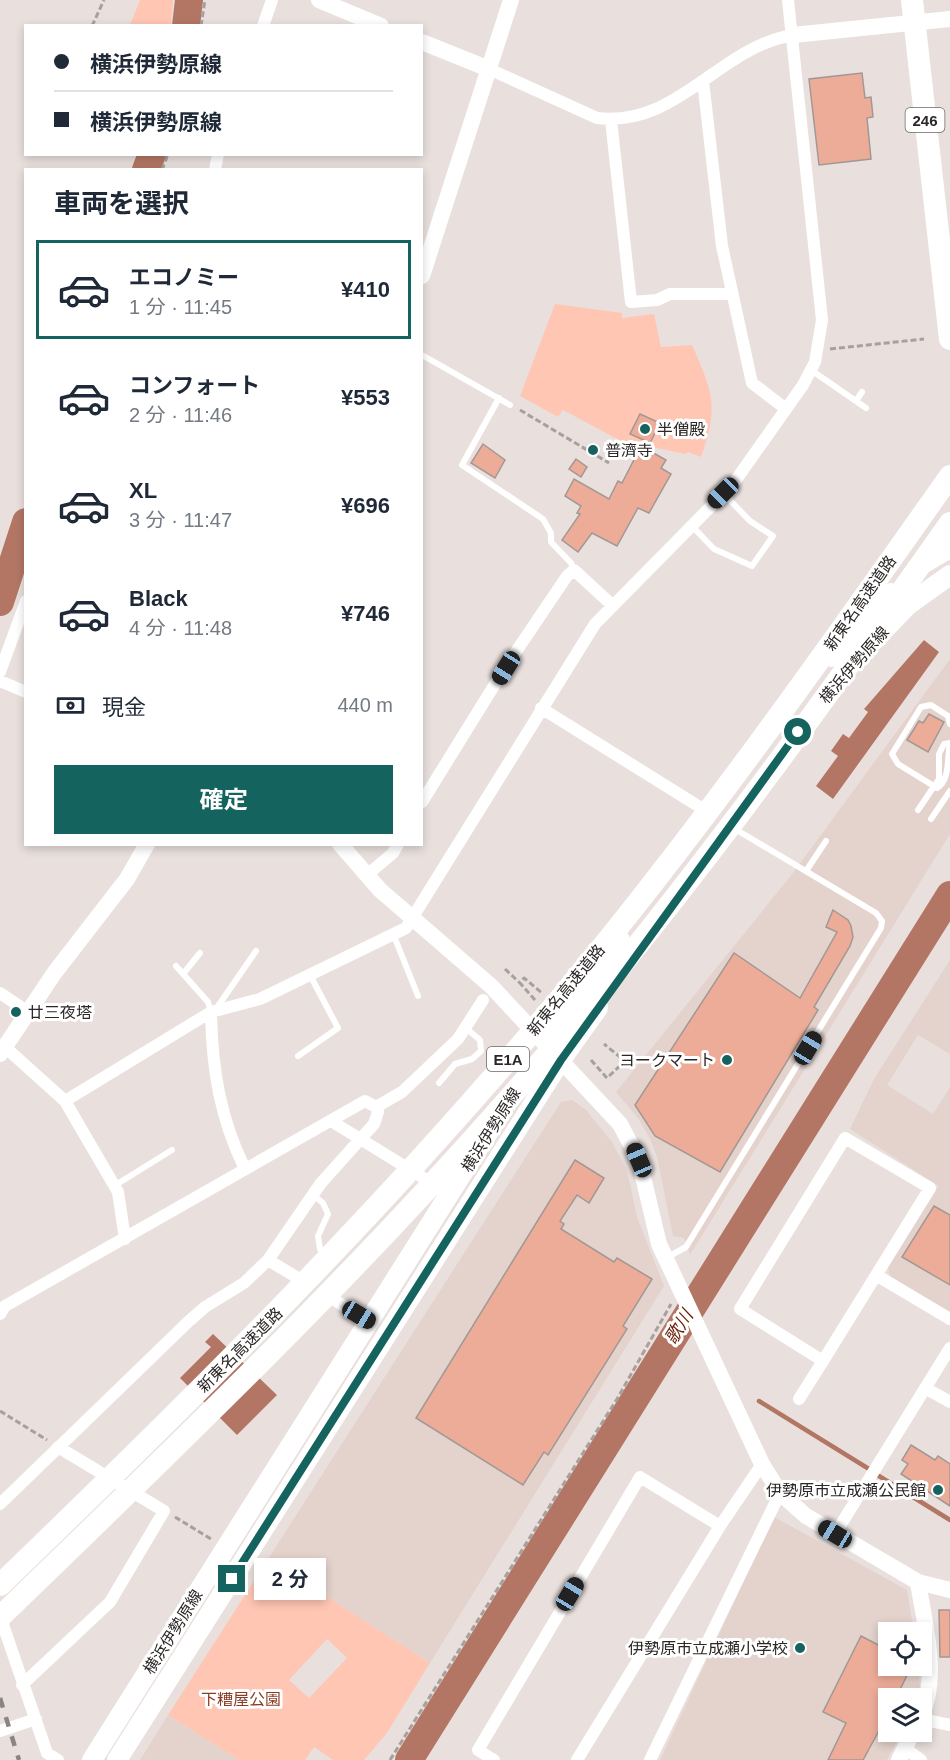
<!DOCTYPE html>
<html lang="ja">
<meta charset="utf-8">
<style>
body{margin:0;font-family:Arial,"Noto Sans JP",sans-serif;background:#f6f6f7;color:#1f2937;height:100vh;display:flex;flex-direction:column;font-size:22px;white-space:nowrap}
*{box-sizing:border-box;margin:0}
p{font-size:20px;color:#747a83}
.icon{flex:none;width:33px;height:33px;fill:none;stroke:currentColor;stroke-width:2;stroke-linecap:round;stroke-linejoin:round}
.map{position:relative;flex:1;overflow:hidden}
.sheet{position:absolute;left:24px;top:168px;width:399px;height:678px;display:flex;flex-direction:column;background:#fff;border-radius:0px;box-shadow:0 3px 9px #0003}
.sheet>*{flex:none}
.top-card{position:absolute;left:24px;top:24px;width:399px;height:132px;border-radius:0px;box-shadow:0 3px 9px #0003;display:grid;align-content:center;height:132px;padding:0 30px;background:#fff}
.buttons{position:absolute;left:878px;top:1622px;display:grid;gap:12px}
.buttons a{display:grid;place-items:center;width:54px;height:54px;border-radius:0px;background:#fff;box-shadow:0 3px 9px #0003;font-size:30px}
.end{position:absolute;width:27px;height:27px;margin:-14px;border:8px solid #15635f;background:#fff;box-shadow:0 0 0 3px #fff}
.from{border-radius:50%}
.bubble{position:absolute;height:42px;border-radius:0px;background:#fff;box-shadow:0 3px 9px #0003;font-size:20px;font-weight:700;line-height:42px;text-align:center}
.car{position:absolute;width:18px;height:36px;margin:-18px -9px;border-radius:8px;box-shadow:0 0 4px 2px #0007;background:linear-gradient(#222 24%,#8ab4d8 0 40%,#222 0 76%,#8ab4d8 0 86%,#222 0)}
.top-card b{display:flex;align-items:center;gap:21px;height:57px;font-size:22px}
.top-card b+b{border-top:2px solid #e0e1e3}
.top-card i{width:15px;height:15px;background:#1f2937}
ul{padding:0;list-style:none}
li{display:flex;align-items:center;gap:18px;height:99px;margin:0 12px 9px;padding:0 18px;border:3px solid transparent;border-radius:0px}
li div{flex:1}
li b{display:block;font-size:22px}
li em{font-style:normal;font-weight:700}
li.current{border-color:#15635f}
li>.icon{width:54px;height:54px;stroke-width:1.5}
h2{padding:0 30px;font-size:27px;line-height:72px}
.pay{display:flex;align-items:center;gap:15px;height:66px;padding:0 30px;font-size:22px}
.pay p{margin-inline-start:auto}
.button{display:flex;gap:12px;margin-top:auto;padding:12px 30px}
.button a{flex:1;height:69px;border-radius:0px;background:#15635f;color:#fff;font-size:24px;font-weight:700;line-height:69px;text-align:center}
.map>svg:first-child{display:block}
.built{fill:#e4d2cc}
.green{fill:#ffc6b4;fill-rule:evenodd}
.water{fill:#b37664}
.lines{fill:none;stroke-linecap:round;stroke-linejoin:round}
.stream{stroke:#b37664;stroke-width:4.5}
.river{stroke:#b37664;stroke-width:28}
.building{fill:#edac98;stroke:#a19895;stroke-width:1.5}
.path{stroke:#a8a09e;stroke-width:3;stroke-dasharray:6 3;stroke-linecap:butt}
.lane{stroke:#fff;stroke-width:6}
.street{stroke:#fff;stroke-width:12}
.secondary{stroke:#fff;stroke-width:16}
.primary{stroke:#fff;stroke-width:20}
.highway{stroke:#fff;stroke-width:22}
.rail{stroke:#8a8482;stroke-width:4.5;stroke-dasharray:10 10;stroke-linecap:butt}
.route{stroke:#15635f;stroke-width:8}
.poi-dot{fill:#15635f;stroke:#fff;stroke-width:2}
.labels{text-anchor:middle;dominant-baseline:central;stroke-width:6;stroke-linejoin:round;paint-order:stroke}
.shield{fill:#fff;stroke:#6b6867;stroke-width:1.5}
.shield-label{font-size:15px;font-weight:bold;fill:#2b2726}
.poi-label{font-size:16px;fill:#2b2726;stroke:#fff;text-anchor:start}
.street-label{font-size:16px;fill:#2b2726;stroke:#fff}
.park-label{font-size:16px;fill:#8a3d25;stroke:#fff}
.water-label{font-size:18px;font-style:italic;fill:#691e03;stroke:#fff}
</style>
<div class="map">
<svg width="950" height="1760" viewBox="0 0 950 1760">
<rect width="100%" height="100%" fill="#e9e0dd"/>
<!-- built -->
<path class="built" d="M950 659V834L690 1255 684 1238 673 1236 657 1157 650 1139 638 1118 616 1092 793 873Z
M950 960V1054L918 1035 887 1085 933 1114 950 1087V1312L890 1276 888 1268 939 1186 850 1129 874 1079Z
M572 1100 586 1110 612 1142 627 1170 637 1217 664 1286 430 1663 268 1559 561 1102Z
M774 1517 907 1590 914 1632H888V1665H918L920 1688 916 1698H888V1731H902L887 1760H660Z
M168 1715 239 1760H140Z"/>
<!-- green -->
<path class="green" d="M140 0H173L171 25H130Z
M555 304 622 313V318L654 314 661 347 692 345C713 392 719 408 701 457L688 452 685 454 619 440 563 410 558 417 520 396Z
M268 1559 430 1663 387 1733 364 1760H333L314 1747 305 1760H239L168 1715ZM327 1639 347 1658 309 1698 289 1680Z"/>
<!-- water -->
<path class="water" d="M924 640 939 652 833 799 816 786 838 756 831 751 843 734 849 738 868 712 864 709Z
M213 1334 277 1395 237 1435 180 1378 211 1347 205 1342Z"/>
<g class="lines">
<!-- stream -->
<path class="stream" d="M759 1401 869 1469
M879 1476 950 1520"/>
<!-- river -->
<path class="river" d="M186 26 189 0
M146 170 152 154
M0 602 26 522
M409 1760 950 895"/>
</g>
<!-- building -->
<path class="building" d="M862 73 865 98 871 97 873 117 867 118 871 159 819 165 809 79Z
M640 414 660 423 650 443 630 434Z
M483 444 505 460 495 478 471 463Z
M641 446 666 460 661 468 671 474 649 513 638 508 617 546 592 533 578 552 562 540 580 514 577 513 581 506 565 496 574 479 609 499 618 481 622 483Z
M576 459 587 467 581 477 569 469Z
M929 714 944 722 928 752 907 740 919 721 923 723Z
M833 910 848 920 851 926 853 937 850 946 814 1007 818 1010 720 1172 655 1136 635 1105 734 953 800 998 837 932 826 927Z
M575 1160 604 1178 589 1203 577 1195 560 1221 564 1224 561 1229 614 1262 617 1258 652 1279 623 1326 627 1329 548 1455 544 1452 523 1485 416 1418Z
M934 1206 950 1215V1285L902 1257Z
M911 1445 935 1460 938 1456 950 1464V1506L901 1474 908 1464 902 1460Z
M939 1610H950V1657H940Z
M861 1636 888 1650V1665H912L896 1698H888V1714L863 1760H828L846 1723 823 1712Z"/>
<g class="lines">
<!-- path -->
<path class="path" d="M92 26 104 0
M201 26 205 0
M162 170 168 154
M830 349 924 339
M520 410 609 463
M505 969 520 983
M535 1000 520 983 524 978 542 993
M591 1060 607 1078 625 1061 604 1044
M0 1411 47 1440
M175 1517 211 1539
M390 1760 617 1399 671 1304"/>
<!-- lane -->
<path class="lane" d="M422 355 510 405
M811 370 866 408
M499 398 462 465 543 519 551 533V542L571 563 574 570
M856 401 862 392
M691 525 714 549 752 566 773 536 750 521 723 493
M950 724 948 716 931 705 921 707 892 754 898 764 937 788C950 781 947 758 950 743
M918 810 939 779V754L944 744 950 743
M931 819 950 791
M806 871 826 841
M394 936 418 996
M176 966 208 1002 211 1012
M183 974 200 953
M216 1009 256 951
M298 1056 338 1028 310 975
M439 1083 455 1064 472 1059 481 1051 480 1040 467 1029
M114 1186 172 1150
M313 1195 323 1203 328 1214 318 1236 320 1249
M666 1258 686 1247 881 928 882 921 876 913 735 829"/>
<!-- street -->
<path class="street" d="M263 26 272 0
M489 69 597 118C679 127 717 48 793 35
M703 81 722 246 752 383 786 409
M611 120 631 302 657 300 670 294H732
M215 170 218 154
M0 672 26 601
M0 681 26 692
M541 708 711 814
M422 802 505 668 567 576 574 570 612 605
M367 875 393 853 398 844
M0 993 28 1012
M211 1012C212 1069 220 1118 245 1169
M5 1047 65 1101 118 1192 125 1239
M65 1101 211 1012 260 999 406 928 595 624 733 484 803 385 815 362 822 320 788 0
M331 1121 435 1185
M845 1138 930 1188 823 1361 740 1309Z
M268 1260 308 1284
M876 1275 950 1319
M323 1293 370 1322
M0 1314 5 1306 365 1101 376 1107 402 1092 458 1039 483 1000
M925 1388 950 1402
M799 1399 823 1361
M0 1504 189 1321 205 1307 244 1283 268 1260 321 1183 374 1124 378 1112 376 1107
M835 1534 950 1348
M0 1616 47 1753 58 1760
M22 1685 110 1602 164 1511 58 1447
M921 1719 950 1725
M0 1731 36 1719
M905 1748 921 1760
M494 1760 478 1750 640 1477 720 1526
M577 1760 720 1526 762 1464
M650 1760 780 1493"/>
<!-- secondary -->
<path class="secondary" d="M319 0 381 26
M793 35 950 19
M422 42 489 69
M422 276 511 0
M340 844 380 890 491 986 620 1124 639 1160 659 1244 762 1464 780 1493 806 1516 918 1582C924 1623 940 1676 921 1716
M0 1054 55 972 127 879 147 844
M918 1582 950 1590
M899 1760 913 1731"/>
<!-- primary -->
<path class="primary" d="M924 563 950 548
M881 633 908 605 950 575
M831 657 891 593
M551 1035 620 940
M92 1760 491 1128
M117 1760 561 1060 598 1008"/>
<!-- highway -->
<path class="highway" d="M912 0 950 339
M0 1585C196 1396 389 1205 563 995 701 829 826 652 950 476
M0 1617C201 1423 403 1229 582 1013 713 856 832 690 950 523"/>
<!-- rail -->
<path class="rail" d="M0 1698 19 1760"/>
</g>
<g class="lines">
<!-- route -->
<path class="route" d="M232 1579 561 1060 798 732"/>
</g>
<!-- markers -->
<g class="poi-dot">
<circle cx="645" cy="429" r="6"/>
<circle cx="593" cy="450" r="6"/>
<circle cx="16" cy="1012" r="6"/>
<circle cx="727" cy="1060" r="6"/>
<circle cx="938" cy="1490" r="6"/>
<circle cx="800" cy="1648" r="6"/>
</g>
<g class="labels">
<!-- shield labels -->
<g class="shield">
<rect x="905.5" y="108" width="39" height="24" rx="4.5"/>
<rect x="487" y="1047" width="42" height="24" rx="4.5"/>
</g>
<g class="shield-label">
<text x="925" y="120">246</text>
<text x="508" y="1059">E1A</text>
</g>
<!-- poi labels -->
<g class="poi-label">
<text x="657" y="429">半僧殿</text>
<text x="605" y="450">普濟寺</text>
<text x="28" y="1012">廿三夜塔</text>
<text x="715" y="1060" text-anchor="end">ヨークマート</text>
<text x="926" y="1490" text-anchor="end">伊勢原市立成瀬公民館</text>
<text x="788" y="1648" text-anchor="end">伊勢原市立成瀬小学校</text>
</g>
<!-- street labels -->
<g class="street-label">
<text transform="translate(860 603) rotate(-55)">新東名高速道路</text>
<text transform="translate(854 665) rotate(-49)">横浜伊勢原線</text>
<text transform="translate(566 990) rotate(-51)">新東名高速道路</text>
<text transform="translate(491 1130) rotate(-58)">横浜伊勢原線</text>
<text transform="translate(240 1350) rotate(-45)">新東名高速道路</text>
<text transform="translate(173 1632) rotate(-58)">横浜伊勢原線</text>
</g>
<!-- park labels -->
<g class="park-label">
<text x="241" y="1699">下糟屋公園</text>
</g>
<!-- water labels -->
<g class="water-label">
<text transform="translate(679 1327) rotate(-58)">歌川</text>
</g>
</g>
</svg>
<div class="buttons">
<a><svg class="icon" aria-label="locate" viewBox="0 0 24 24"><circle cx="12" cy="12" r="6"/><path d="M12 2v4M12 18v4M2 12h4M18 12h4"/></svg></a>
<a><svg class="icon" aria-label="layers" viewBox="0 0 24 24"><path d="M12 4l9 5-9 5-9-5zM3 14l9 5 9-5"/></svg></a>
</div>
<i class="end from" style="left:798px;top:732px"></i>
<i class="end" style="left:232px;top:1579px"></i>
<div class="bubble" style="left:254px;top:1558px;width:72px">2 分</div>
<i class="car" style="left:723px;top:493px;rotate:225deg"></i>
<i class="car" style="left:506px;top:668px;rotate:212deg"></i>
<i class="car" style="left:808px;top:1048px;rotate:31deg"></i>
<i class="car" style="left:639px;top:1160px;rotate:337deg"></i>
<i class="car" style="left:359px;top:1315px;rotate:121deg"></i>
<i class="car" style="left:835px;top:1534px;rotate:301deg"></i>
<i class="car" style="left:570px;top:1594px;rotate:31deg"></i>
<div class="top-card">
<b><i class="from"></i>横浜伊勢原線</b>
<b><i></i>横浜伊勢原線</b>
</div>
<section class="sheet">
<h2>車両を選択</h2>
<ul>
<li class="current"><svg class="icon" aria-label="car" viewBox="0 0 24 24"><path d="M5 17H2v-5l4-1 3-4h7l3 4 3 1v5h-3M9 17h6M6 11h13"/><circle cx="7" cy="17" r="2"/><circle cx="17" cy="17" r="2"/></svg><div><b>エコノミー</b><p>1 分 · 11:45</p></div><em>¥410</em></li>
<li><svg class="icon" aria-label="car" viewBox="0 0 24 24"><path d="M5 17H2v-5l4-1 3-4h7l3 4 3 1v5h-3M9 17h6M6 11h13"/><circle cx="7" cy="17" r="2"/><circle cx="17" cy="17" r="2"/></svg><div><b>コンフォート</b><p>2 分 · 11:46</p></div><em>¥553</em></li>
<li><svg class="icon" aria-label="car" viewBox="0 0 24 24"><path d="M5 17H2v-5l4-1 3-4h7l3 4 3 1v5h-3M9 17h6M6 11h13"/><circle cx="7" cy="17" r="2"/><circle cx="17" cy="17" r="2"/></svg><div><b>XL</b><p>3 分 · 11:47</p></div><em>¥696</em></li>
<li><svg class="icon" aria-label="car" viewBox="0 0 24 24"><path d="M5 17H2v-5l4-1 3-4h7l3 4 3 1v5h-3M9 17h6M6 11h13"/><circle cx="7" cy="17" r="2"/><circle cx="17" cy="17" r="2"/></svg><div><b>Black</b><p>4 分 · 11:48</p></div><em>¥746</em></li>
</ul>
<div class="pay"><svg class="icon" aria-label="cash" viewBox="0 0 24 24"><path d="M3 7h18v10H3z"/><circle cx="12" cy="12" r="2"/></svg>現金<p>440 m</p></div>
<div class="button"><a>確定</a></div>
</section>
</div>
